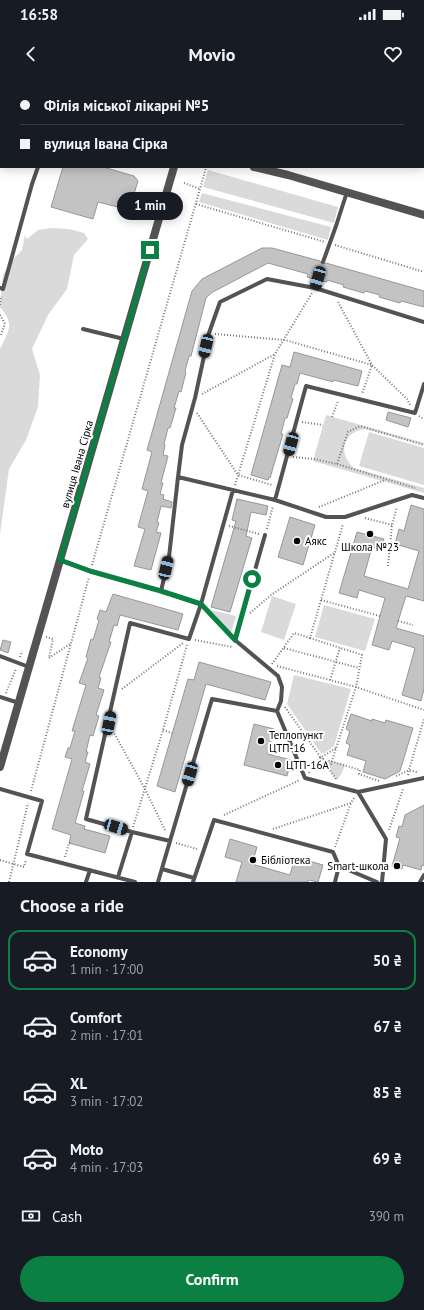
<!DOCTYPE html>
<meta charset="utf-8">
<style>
body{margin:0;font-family:"PT Sans",sans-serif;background:#20242c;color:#f1f3f6;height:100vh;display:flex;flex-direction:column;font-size:15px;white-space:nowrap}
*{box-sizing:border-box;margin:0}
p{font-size:13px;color:#9ea1a6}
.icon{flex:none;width:22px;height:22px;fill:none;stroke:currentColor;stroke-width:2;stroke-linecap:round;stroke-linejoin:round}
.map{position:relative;height:802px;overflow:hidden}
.panel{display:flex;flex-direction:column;background:#171b24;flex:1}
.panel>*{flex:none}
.guide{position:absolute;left:0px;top:0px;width:424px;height:88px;box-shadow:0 2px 10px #0003;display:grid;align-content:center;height:88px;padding:0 20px;background:#171b24}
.end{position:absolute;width:18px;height:18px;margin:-9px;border:5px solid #0b8043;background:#fff;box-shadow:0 0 0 2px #fff}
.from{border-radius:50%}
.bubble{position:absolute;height:28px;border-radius:14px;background:#171b24;box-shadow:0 2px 10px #0003;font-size:13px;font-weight:800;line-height:28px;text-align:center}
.car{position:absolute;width:12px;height:24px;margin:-12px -6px;border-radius:5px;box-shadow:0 0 3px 1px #0007;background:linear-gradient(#222 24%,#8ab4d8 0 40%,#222 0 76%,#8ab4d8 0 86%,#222 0)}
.guide b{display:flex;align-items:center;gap:14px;height:38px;font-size:15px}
.guide b+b{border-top:1px solid #363941}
.guide i{width:10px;height:10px;background:#f1f3f6}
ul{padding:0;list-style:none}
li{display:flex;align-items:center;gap:12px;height:60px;margin:0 8px 6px;padding:0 12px;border:2px solid transparent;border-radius:12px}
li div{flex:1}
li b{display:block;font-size:15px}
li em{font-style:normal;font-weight:800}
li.current{border-color:#0b8043}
li>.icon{width:36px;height:36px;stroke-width:1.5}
h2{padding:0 20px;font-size:18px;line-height:48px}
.pay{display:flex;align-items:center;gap:10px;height:44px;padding:0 20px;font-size:15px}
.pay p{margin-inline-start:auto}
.primary-button{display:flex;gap:8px;margin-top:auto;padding:8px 20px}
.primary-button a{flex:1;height:46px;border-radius:24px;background:#0b8043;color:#fff;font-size:16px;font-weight:800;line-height:46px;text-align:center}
.status{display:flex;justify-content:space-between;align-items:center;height:28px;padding:0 20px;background:#171b24;direction:ltr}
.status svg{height:11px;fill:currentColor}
header{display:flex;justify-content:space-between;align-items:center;height:52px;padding:0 20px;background:#171b24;font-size:18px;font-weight:800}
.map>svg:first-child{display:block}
.green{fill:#dadada}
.building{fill:#c3c3c3;stroke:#979797}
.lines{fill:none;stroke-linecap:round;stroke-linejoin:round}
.path{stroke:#757575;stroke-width:2;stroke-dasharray:1 2;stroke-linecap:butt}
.service{stroke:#535353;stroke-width:4}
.minor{stroke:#535353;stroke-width:8}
.tertiary{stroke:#535353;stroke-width:8}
.route{stroke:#0b8043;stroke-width:5}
.poi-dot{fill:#000;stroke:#fff;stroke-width:1.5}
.labels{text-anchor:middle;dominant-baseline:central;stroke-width:4;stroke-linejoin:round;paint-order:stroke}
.street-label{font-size:11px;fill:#000;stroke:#fff}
.poi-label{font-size:11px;fill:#000;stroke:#fff;text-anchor:start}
</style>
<div class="status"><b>16:58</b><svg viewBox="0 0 49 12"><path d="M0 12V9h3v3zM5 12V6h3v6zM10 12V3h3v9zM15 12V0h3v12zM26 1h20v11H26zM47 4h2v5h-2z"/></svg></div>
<header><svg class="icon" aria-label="back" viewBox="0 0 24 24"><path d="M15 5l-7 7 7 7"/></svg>Movio<svg class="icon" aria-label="heart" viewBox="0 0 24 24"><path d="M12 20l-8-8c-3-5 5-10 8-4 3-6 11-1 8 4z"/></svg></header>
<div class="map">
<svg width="424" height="802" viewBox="0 0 424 802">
<rect width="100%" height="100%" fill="#fff"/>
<!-- green -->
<path class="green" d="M208 90 338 127 334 143 203 107Z
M202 113 331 147 328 160 199 122Z
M51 148 69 149 84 153 88 159 74 175 67 209 48 235 32 269 40 295 38 327 26 360 9 389 0 454V269C9 250 15 245 0 227L3 195 11 181 22 170 25 155 27 159 38 150Z
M326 335 424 363V365L365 349C343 352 337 373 354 388L424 408V413L313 381Z
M369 352 424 368V405L359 386Z
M272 516 296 524 284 560 261 552Z
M324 525 375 539 365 571 315 557Z
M212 530 236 536 231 553 211 532Z
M294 595 351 609 334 666 325 673H321L287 624Z
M320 678 345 685 342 693 337 700Z"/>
<!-- building -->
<path class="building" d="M63 87H103L134 96 138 101 129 130 98 122 93 139 51 127Z
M262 168H272L320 181 322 185 326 183 424 211V227L401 221 400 223 379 217 380 215 365 211 364 213 343 207 344 205 327 200V202L321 201V197L319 195H316L314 199 307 197 308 194 268 183 211 213 206 218 191 276H189L185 291 186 292 181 312 179 311 174 328H176L170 348H168L164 364 165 365 163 375 168 376 161 403H163L160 414 164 415 163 419 172 422 171 428 161 426 157 442 159 443 156 452 161 453 151 490 134 486 145 449 138 447 148 411 142 409 152 372 147 370 192 211 202 199Z
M294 272 362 291 358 306 333 300V302L300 293 297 304H295L291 318 293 319 287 338H285L281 354H283L270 398 269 397 268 400 251 395 282 285 290 287Z
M388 332 411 338 408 347 386 340Z
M237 419 268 426 266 435 251 432 246 456 252 458 230 532 211 527 236 441 232 440Z
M411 425 424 429V521L406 516 396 548 424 556V609L421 621 402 615 415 568 392 561 389 570 372 565 385 518 359 510 357 518 339 513 357 452 384 459 381 470 372 467 364 496 408 509 419 471 395 464 399 449 404 451Z
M290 437 315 445 303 485 278 477Z
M113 514 183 534 178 550 120 535 117 546 114 545 109 562H111L99 597 101 598 98 608 104 610 96 635 99 636 93 656 90 655 86 672H88L85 682 90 684 82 711H84L75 743 85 746 84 749 110 756 105 773 69 763 71 755 52 749 72 679 65 677 68 668H70L75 651H72L86 605 79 603 88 578 86 577 91 559 93 560 99 540 97 539 100 530 106 532Z
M3 560 11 562 8 573 0 570Z
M199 582 271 602 265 620 206 604 175 712 157 706 188 599 194 600Z
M351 634 372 641V639L385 643 386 640 413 648 400 691 385 699 363 692 366 681 347 675 350 665 346 663 350 651 346 649Z
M254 644 274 649 268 674 291 680 287 696 244 685Z
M424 725V786L422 785 421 790 403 785 402 789 392 786 400 758 396 757 399 746 402 747 405 735Z
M230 759 257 767 252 784 290 795 295 777 323 785 318 802 308 800V802H236L242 782 225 777Z"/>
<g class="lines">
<!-- path -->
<path class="path" d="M69 0V1
M244 0 245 1
M233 1V0
M184 103 200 109
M196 124 325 162
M335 165 424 192
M338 222 372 285 407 319 410 325
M0 225 1 216
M0 235 5 244 0 257
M215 254 285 260 372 285 362 314
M202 314 275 274
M197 333 238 395 272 405
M419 336 424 339
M332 337 338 321
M302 342 323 345
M293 377 314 379 337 384 348 352 360 346 424 365
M337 384 415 408
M235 405 275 274 312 213
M319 427 385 400
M365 438 392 445
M229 446 259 454
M267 449 273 426
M92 485 206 88
M388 486 392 445 397 427
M321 520 380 536
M250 533 271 515 334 473
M398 541 413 545
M46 557 53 559 49 578
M310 558 362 575 356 607 329 690
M195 560 232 567
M284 568 359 588
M20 577 22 571
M49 578 70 564
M272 584 294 553 310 558 343 444
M277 586 356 607 424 630
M330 600 340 568
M122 609 183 563
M6 613 16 589
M285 627 336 699
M163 650 172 653
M113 651 145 709 166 752
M320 678 360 690 359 694 379 701
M309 693 320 678 336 668
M408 695 409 690 417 692
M396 696 409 690 424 639
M31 711 89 497
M224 735 300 700
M133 747 163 650 187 565
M273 749 351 723 354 718
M389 750 403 709
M176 763 197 769
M335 767 351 723
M65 777 69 763H71
M0 780 24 787 26 780
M9 802 28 723"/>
<!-- service -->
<path class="service" d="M310 0V1
M169 1 170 0
M423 58 424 59
M323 182 336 146 347 112
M0 208 3 209 32 104 38 87
M315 208 318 198
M83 249 124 259
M178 397 182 365 195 318 209 253 220 222 267 199 315 208 424 242
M275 420 306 306 415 333 424 304
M60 480 90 491 161 511 201 524 235 560 278 596 282 607 281 621 277 631 305 698 358 712 386 759 382 802
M161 511 169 477 178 397 275 420 326 437H345L412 415 424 418
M235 560 265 455
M0 576 29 587
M0 617 19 623
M0 709 42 721 27 774 135 802
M358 712 424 698
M132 752 86 739 130 543 189 559 201 524 233 410
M170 761 212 619 277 631
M339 786 377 802
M162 789 194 798
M118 797 132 752 170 761 158 802
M86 802 90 790
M193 802 214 740 333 772 339 786 335 802
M420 802 424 795"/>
<!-- minor -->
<path class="minor" d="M26 0 27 1"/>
<!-- tertiary -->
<path class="tertiary" d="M199 1 200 0
M254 87 288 95 424 135
M0 687 174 87"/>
</g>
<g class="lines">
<!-- route -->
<path class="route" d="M150 170 60 480 90 491 161 511 201 524 235 560 252 499"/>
</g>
<!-- markers -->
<g class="poi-dot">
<circle cx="370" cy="454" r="4"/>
<circle cx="297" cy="461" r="4"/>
<circle cx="261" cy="661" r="4"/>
<circle cx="278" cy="685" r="4"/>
<circle cx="253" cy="780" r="4"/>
<circle cx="397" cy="786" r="4"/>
</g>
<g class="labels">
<!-- street labels -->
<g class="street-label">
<text transform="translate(77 384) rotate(-74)">вулиця Івана Сірка</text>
</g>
<!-- poi labels -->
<g class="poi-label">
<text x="305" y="461">Аякс</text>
<text x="370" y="467" text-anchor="middle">Школа №23</text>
<text x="269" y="655">Теплопункт<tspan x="269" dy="13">ЦТП-16</tspan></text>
<text x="286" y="685">ЦТП-16А</text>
<text x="261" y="780">Бібліотека</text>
<text x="389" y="786" text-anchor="end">Smart-школа</text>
</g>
</g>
</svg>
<i class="end from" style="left:252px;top:499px"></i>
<i class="end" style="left:150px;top:170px"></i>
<div class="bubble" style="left:117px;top:112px;width:66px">1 min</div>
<i class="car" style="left:318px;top:198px;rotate:196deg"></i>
<i class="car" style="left:206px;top:266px;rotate:193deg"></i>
<i class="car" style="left:291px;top:364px;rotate:195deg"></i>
<i class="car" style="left:166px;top:488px;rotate:13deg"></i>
<i class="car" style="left:109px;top:643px;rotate:11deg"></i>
<i class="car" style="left:190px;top:694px;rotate:196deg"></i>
<i class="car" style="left:116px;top:747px;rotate:106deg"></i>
<div class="guide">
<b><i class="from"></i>Філія міської лікарні №5</b>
<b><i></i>вулиця Івана Сірка</b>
</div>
</div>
<section class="panel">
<h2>Choose a ride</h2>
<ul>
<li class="current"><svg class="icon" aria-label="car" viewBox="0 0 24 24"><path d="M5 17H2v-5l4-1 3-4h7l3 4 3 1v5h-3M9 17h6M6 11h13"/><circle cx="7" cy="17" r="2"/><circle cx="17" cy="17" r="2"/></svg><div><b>Economy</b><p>1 min · 17:00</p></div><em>50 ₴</em></li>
<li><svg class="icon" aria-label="car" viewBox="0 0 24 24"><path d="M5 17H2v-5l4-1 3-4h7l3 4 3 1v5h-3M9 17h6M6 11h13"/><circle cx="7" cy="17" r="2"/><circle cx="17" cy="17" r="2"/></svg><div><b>Comfort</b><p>2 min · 17:01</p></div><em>67 ₴</em></li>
<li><svg class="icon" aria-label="car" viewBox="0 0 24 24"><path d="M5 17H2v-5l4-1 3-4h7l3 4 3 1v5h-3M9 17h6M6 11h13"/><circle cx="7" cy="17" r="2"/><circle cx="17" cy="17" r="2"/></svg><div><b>XL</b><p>3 min · 17:02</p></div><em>85 ₴</em></li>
<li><svg class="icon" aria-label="car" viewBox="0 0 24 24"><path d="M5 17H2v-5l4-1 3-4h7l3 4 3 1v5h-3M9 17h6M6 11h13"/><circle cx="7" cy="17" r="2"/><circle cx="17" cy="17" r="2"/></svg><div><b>Moto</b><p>4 min · 17:03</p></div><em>69 ₴</em></li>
</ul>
<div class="pay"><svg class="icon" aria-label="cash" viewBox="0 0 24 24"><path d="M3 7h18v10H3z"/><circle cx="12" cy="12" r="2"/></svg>Cash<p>390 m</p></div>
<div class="primary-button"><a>Confirm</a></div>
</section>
